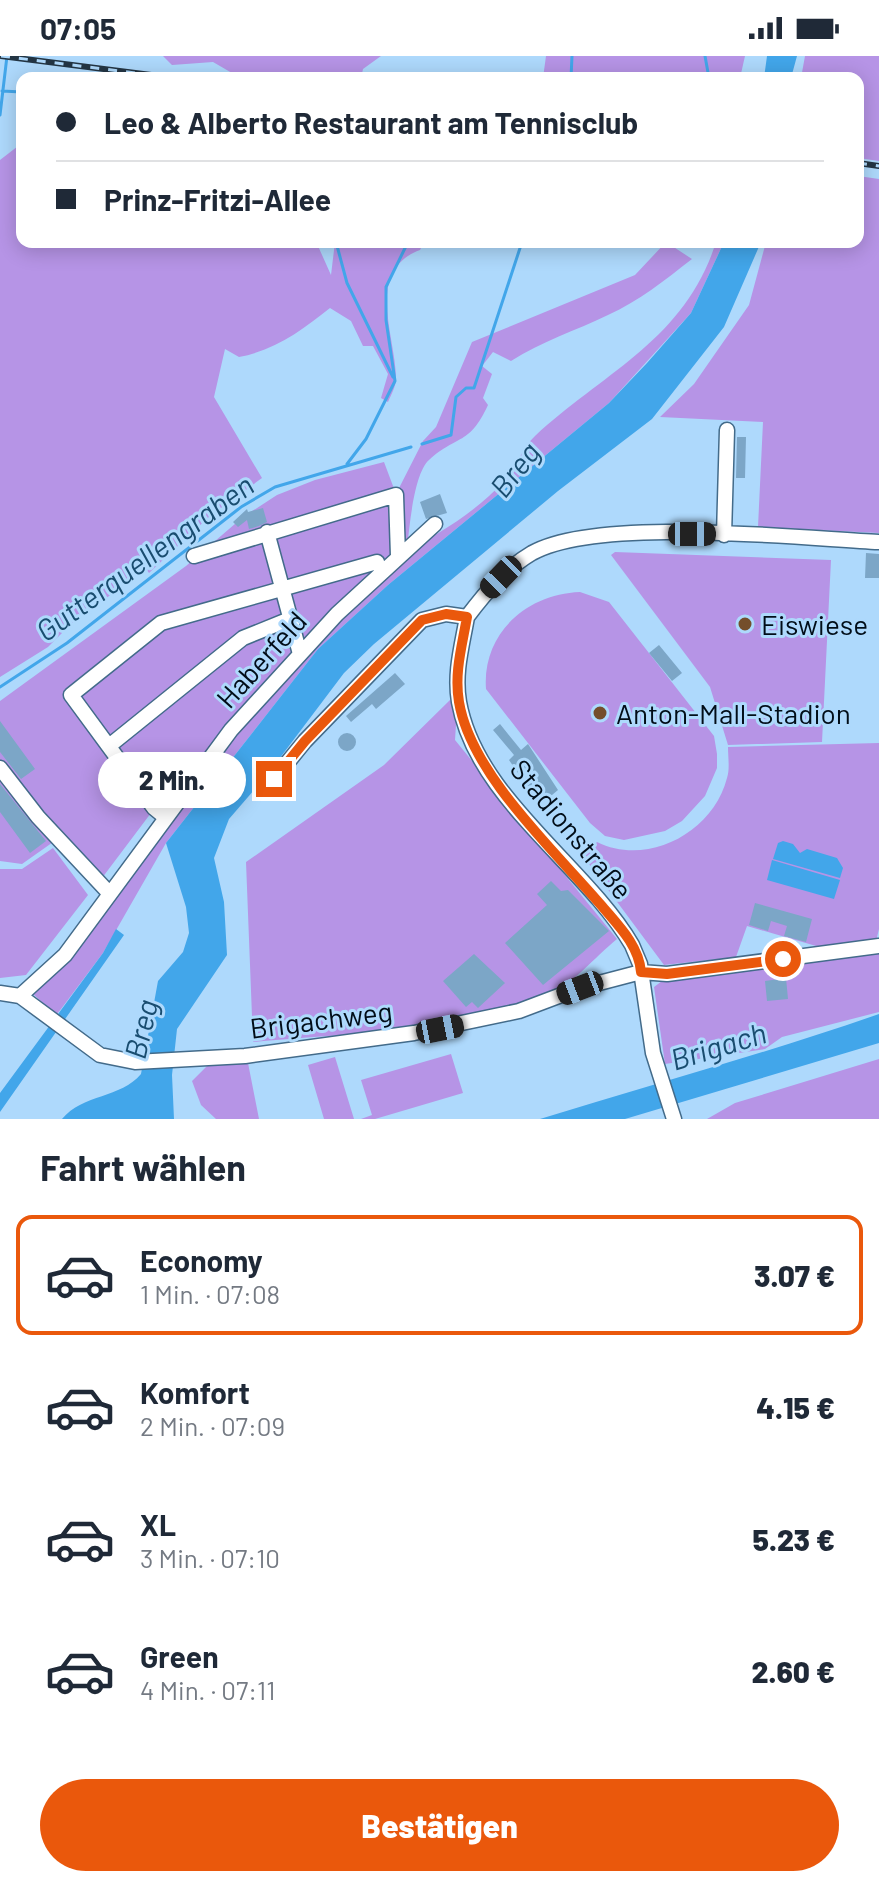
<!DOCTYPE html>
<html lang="de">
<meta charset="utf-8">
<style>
body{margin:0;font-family:Barlow,sans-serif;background:#f6f6f7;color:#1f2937;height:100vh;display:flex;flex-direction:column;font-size:30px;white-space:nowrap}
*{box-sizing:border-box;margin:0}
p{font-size:26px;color:#747a83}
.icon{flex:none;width:44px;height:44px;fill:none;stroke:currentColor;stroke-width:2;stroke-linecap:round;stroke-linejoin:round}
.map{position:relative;height:1063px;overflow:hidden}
.drawer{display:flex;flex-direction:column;background:#fff;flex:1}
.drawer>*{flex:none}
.top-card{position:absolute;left:16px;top:16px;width:848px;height:176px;border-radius:16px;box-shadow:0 4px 20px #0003;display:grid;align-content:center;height:176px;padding:0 40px;background:#fff}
.end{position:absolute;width:36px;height:36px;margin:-18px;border:10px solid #ea580c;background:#fff;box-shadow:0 0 0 4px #fff}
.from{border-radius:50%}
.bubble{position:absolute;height:56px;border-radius:28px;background:#fff;box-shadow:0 4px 20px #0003;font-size:26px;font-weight:800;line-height:56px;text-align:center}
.car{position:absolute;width:24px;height:48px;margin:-24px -12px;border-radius:10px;box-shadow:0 0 6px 2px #0007;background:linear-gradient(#222 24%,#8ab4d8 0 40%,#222 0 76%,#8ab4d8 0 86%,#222 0)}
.top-card b{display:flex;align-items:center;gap:28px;height:76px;font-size:30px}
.top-card b+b{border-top:2px solid #e0e1e3}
.top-card i{width:20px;height:20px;background:#1f2937}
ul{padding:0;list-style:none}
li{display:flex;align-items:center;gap:24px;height:120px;margin:0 16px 12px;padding:0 24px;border:4px solid transparent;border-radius:16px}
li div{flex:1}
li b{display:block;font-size:30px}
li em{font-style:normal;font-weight:800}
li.on{border-color:#ea580c}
li>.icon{width:72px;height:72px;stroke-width:1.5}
h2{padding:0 40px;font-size:36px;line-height:96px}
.primary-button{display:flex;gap:16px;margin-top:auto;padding:16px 40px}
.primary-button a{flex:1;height:92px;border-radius:48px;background:#ea580c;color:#fff;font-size:32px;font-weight:800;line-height:92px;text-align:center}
.status{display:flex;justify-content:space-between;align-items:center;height:56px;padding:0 40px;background:#fff;direction:ltr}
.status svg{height:22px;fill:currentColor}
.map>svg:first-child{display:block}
.green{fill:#b694e6}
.water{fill:#42a6ea}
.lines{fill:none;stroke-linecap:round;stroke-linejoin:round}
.stream{stroke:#42a6ea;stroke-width:3}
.building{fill:#7ca6c7}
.minor-casing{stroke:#436b8a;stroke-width:17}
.minor{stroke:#fff;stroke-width:14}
.rail-casing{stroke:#233544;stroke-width:6}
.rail{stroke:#aed9fc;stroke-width:3;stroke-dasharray:9;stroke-linecap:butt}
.route{stroke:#ea580c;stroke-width:10}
.poi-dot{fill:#744e2b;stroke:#aed9fc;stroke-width:3}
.labels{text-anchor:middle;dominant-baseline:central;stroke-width:6;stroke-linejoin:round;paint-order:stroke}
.poi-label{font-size:28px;fill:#010d18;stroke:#aed9fc;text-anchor:start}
.street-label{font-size:28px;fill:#010d18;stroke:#aed9fc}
.water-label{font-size:30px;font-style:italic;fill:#194d70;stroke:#aed9fc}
</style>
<div class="status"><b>07:05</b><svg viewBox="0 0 49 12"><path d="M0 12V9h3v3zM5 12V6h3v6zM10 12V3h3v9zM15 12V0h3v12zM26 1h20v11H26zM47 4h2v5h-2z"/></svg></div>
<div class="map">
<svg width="879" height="1063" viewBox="0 0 879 1063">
<rect width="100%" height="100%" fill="#aed9fc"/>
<!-- green -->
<path class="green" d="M163 0H381L363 13 361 22H258L232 17 213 6 172 9Z
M546 0H745L740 22H543Z
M805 0H879V105L858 102V22H801Z
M22 87V186H282L286 191 304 187 318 190 331 219 335 186H424L420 194C364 215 396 281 396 323 396 330 391 339 388 346L381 342 388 318 373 290H363L351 265 330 252C302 274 276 294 239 301L225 293 214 341 262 422 210 460 149 517 138 502 131 524 72 567 48 591 0 621V104Z
M858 120 879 123V477L758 471 763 366 660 361 694 328 749 249 766 186H858Z
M666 186 692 203C665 224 639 245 608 259 575 275 542 285 511 305L493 296 482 310 492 318 483 342 488 349C469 390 458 378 429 404 415 416 410 465 408 484L398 487 399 499C437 479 475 457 504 425 516 411 522 392 535 380 604 316 685 284 716 186H724L691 257 609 347 388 529 318 593 166 787 103 897 61 953 56 959 32 937 66 899 165 761 154 753 96 830 56 784 22 808 0 805V645L186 510 243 461 277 439 315 424 384 406 396 438 423 385 436 371 472 286 635 219Z
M615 496 831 504 822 686 728 689 710 631 611 499Z
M580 536 609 546 714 680 717 698V712L705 740 682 765 665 775 624 784 605 780 590 767 486 633C482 577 527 538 580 536Z
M450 644 457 653 455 684 617 883C595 901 571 930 545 941 471 975 336 978 253 986L246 806 384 709Z
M879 687V873L876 885 823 892 747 870 736 901 664 909 583 800 597 786C647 811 713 777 727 722 730 713 728 701 728 691Z
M53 792 88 839 26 919 0 922V813H22Z
M879 894V956L782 981 765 993 665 1008 654 931 666 922Z
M451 998 463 1037 375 1063H361L372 1059 361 1024Z
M335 1001 354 1063H324L308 1009Z
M879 1003V1063H707L735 1047Z
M248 1007 259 1063H216L201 1049 192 1025 207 1010Z"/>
<!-- water -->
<path class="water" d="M767 0H797L791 22H764Z
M724 186H761L724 271 652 363 558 435 374 588 344 617 267 719 229 763 214 802 224 846 227 899 177 973 172 1019 174 1063H62C83 1038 121 1042 141 1018L158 925 183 896 189 877 186 851 166 787 318 593 388 529 609 347 647 307 691 257Z
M783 785 793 788 800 797 807 793 837 802 843 812 840 822 773 803 778 787Z
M772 804 840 824 834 843 767 824Z
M116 873 124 879 0 1056V1037L103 897Z
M879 958V987L625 1063H540C653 1028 767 997 879 958Z"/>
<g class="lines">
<!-- stream -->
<path class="stream" d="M705 0 709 22
M571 22 572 0
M2 35 22 36
M0 59 7 0
M336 186 347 227 393 321
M422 388 451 379 456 341 466 332H474L522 186
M347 408 366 383 395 325 386 264V231L408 186
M0 631 67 587 241 451 275 431 411 391"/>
</g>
<!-- building -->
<path class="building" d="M737 381H746L745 422H736Z
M440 438 447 457 426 463 420 446Z
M263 452 267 466 259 470 249 473 247 464 238 471 233 466 247 453 248 456Z
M866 497 879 498V522H865Z
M659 589 682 617 672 625 649 597Z
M395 617 405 628 376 653 372 648 351 666 346 660Z
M0 665 35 713 21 723 0 696Z
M500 668 521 694 528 688 558 734 540 749 509 704 514 699 493 674Z
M338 686a9 9 0 1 1 18 0a9 9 0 1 1-18 0Z
M0 728 46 785 30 797 0 756Z
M551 825 561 835 568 834 609 875 543 929 505 887 547 849 537 838Z
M755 847 812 863 806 886 784 880 787 870 771 865 768 875 749 869Z
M474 898 505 927 478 952 472 946 466 951 443 925Z
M786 922 788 943 767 945 765 925Z"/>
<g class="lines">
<!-- minor casing -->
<g class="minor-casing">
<path id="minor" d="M267 476 300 598
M724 479 727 374
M194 500 396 439 398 500
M467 561C462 590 454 617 459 646 476 742 585 809 632 889L640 908 653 997 674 1063
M109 690 243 582 290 563
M0 712 38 761 110 838
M274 723 305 685 422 564 446 558 467 561C486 536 505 513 532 497 598 460 798 482 879 486
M165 761 154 752 71 639 161 567 377 506
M0 937 20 940 100 999 135 1006 245 1000 414 977 519 955 580 932 641 916 667 918 879 890
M20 940 65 899 231 674 337 558 435 468"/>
</g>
<!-- minor -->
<use href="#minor" class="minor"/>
<!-- rail casing -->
<g class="rail-casing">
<path id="rail" d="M1 0 175 22
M858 107 879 110"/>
</g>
<!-- rail -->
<use href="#rail" class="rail"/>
</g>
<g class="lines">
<!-- route -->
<path class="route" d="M274 723 305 685 422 564 446 558 467 561C462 590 454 617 459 646 471 718 554 794 601 849 617 868 639 889 641 916L667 918 783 903"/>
</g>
<!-- markers -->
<g class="poi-dot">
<circle cx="745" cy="568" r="8"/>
<circle cx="600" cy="657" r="8"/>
</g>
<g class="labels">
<!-- poi labels -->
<g class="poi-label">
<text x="761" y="568">Eiswiese</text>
<text x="616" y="657">Anton-Mall-Stadion</text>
</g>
<!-- street labels -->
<g class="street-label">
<text transform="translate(261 603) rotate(-48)">Haberfeld</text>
<text transform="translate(572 773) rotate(50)">Stadionstraße</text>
<text transform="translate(321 963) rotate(-7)">Brigachweg</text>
</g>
<!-- water labels -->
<g class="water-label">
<text transform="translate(514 413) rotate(-52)">Breg</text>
<text transform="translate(144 501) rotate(-36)">Gutterquellengraben</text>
<text transform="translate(140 973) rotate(-77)">Breg</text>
<text transform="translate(718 989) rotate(-17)">Brigach</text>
</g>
</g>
</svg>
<i class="end from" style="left:783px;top:903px"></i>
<i class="end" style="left:274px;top:723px"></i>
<div class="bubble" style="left:98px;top:696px;width:148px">2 Min.</div>
<i class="car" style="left:692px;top:478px;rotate:90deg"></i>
<i class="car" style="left:501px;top:521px;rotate:224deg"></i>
<i class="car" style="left:580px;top:932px;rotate:249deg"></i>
<i class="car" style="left:440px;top:973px;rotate:79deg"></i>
<div class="top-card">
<b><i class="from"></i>Leo &amp; Alberto Restaurant am Tennisclub</b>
<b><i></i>Prinz-Fritzi-Allee</b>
</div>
</div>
<section class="drawer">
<h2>Fahrt wählen</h2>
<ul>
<li class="on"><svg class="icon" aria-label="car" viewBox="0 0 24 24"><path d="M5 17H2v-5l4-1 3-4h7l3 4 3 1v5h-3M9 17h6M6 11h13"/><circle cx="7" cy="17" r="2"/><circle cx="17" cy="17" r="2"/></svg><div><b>Economy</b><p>1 Min. · 07:08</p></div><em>3.07 €</em></li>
<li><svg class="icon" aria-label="car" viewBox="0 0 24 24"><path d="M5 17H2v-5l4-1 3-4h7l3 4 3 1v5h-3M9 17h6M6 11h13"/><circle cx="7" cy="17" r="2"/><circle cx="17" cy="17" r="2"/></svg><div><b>Komfort</b><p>2 Min. · 07:09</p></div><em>4.15 €</em></li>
<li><svg class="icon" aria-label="car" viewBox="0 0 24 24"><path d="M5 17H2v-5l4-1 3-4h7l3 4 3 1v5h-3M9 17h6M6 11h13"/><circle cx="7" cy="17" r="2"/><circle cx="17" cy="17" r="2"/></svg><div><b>XL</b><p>3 Min. · 07:10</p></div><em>5.23 €</em></li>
<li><svg class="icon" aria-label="car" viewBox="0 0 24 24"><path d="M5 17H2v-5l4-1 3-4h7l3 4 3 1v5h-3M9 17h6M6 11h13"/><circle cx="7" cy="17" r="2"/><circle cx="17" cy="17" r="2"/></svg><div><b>Green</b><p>4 Min. · 07:11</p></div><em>2.60 €</em></li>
</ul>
<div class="primary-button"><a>Bestätigen</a></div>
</section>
